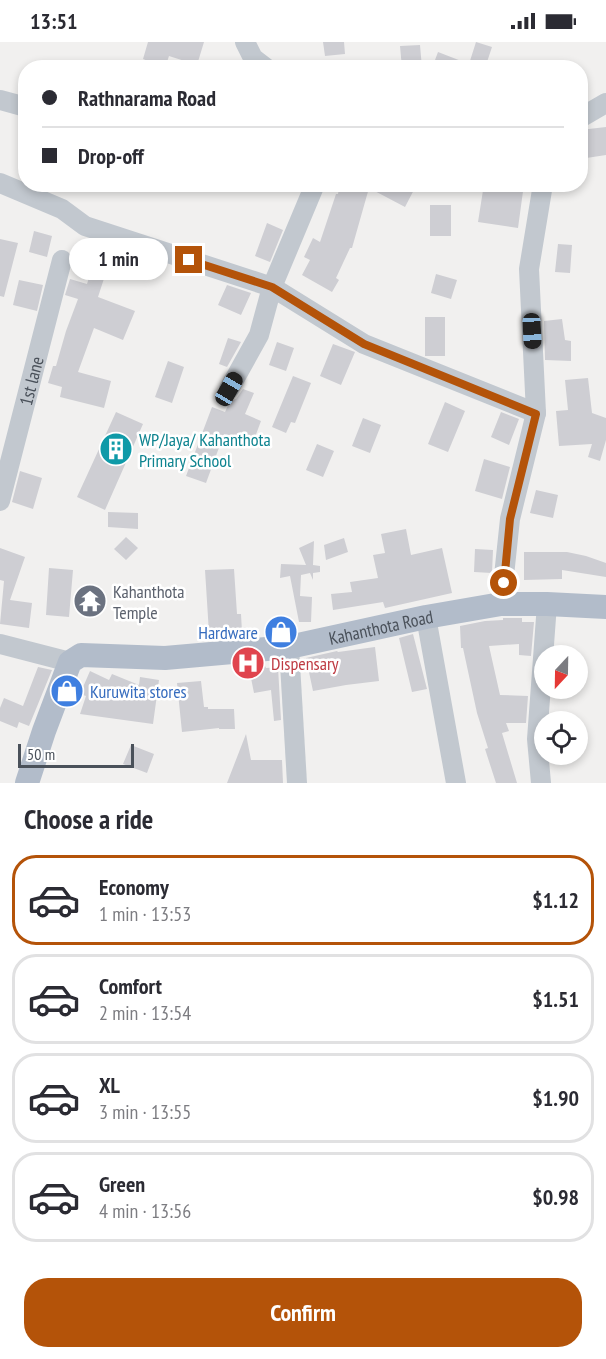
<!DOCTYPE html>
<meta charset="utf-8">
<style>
body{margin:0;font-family:"PT Sans Narrow",sans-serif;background:#f2f2f3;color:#2b2b33;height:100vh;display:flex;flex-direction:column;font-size:22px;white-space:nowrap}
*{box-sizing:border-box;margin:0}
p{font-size:20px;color:#7c7c81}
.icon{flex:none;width:33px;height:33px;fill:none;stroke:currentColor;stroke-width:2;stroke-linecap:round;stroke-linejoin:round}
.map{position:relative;height:741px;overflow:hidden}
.sheet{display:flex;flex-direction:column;background:#fff;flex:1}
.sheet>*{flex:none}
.guide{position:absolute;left:18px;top:18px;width:570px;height:132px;border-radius:24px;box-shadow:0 3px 9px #0003;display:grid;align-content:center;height:132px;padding:0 24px;background:#fff}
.needle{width:39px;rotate:202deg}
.fabs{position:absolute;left:534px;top:603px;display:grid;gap:12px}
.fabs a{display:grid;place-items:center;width:54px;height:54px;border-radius:50%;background:#fff;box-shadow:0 3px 9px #0003;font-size:30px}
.scale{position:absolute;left:18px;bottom:15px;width:116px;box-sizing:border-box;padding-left:6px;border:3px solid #4a515a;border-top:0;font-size:16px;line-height:21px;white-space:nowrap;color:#4a515a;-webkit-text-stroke:4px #fff;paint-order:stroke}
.end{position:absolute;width:27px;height:27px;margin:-14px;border:8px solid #b45309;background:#fff;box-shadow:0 0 0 3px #fff}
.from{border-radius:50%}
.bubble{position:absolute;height:42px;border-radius:21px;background:#fff;box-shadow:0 3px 9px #0003;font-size:20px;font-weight:600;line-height:42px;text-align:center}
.car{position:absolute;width:18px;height:36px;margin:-18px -9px;border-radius:8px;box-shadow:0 0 4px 2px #0007;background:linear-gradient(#222 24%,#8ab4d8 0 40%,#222 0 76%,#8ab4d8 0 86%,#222 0)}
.guide b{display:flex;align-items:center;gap:21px;height:57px;font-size:22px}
.guide b+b{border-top:2px solid #e1e1e2}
.guide i{width:15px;height:15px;background:#2b2b33}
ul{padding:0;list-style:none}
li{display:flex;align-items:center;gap:18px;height:90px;margin:0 12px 9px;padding:0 12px;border:3px solid #e1e1e2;border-radius:24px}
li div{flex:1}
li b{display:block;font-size:22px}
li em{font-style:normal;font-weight:600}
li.active{border-color:#b45309}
li>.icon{width:54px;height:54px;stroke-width:1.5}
h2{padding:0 24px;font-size:27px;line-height:72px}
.button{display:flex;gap:12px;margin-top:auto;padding:12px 24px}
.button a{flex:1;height:69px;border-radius:24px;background:#b45309;color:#fff;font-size:24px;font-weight:600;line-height:69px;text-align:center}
.status{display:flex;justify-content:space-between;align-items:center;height:42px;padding:0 30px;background:#fff;direction:ltr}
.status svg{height:16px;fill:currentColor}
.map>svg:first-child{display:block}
.building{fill:#ceced3}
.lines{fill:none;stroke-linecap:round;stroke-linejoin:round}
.minor{stroke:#c2c8cf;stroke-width:20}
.major{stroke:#b2bcca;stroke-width:24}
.route{stroke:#b45309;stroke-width:8}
.labels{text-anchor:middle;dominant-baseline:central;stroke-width:5;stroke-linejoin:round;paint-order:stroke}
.street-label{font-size:18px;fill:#4a515a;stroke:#fff}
.culture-label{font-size:18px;fill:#0d838f;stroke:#fff;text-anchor:start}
.worship-label{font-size:18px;fill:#5b616d;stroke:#fff;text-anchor:start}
.shop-label{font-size:18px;fill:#366cbe;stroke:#fff;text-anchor:end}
.health-label{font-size:18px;fill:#be3a42;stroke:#fff;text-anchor:start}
</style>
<div class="status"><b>13:51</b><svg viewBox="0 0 49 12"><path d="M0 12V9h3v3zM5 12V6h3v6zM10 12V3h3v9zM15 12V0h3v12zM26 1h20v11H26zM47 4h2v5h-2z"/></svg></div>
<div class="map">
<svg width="606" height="741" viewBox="0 0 606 741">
<rect width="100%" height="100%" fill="#f1f0ef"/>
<!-- building -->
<path class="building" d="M148 0H204L197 23 169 14 165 26 143 17Z
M323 0H344L345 12 325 14Z
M476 0 492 5 485 26H432L438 10 469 22Z
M420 3 422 26H402L400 4Z
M606 85V113L580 117V88Z
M340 142H417L405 165 369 146 352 206H350L336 236 339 238 332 250 302 233 310 218 304 215 313 196 320 200 336 152H338Z
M484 142H524L518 186 478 180Z
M430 163H451V194H430Z
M267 181 283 188 270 220 255 214Z
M34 189 52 194 47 215 29 210Z
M0 197 18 201 4 255 0 254Z
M100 201 114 206 98 255 135 269 123 298 94 286 78 330 111 339 104 366 60 355 62 345 48 341 53 324H56L66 289 78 257 65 253 70 237 87 242Z
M558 202 572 203 570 231 555 230Z
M436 232 457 238 451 257 431 251Z
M19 238 43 243 37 269 13 263Z
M227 243 251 251 241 273 218 263Z
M425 275H445V314H425Z
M562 277 565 298 571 299V319L545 318 544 279Z
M228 296 241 300 227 325 219 322Z
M277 300 294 306 286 329 269 323Z
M333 302 355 310 341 343 320 334Z
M168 319 184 325 172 361 155 355Z
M293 334 311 341 295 381 291 380 286 391 272 385Z
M588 336 592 371 606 376V398L600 419 588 415 592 402 559 404 556 369 568 368 565 338Z
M243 347 254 351 245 372 261 379 252 403 224 392 206 441 186 434 212 365 225 370 230 359 236 357Z
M445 360 465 369 448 410 428 402Z
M116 370 143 382 105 468 77 455Z
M501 370 519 377 509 403 491 395Z
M363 376 381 383 370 411 352 404Z
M317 402 334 409 323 435 306 428Z
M484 417 510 425 502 457 475 449Z
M20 429 42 436 33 467 12 460Z
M536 448 558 453 553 476 530 471Z
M108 470 138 471V487L108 485Z
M406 487 411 513 442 506 452 551 385 566 383 560 333 568 331 552 352 550 350 540 378 536 373 513 385 511 381 492Z
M126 495 138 506 126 518 114 507Z
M344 496 348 510 326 518 324 503Z
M314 499 313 523 320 524V530L313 531V538L310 531 301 533 300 554 312 555 311 580H299L290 534 280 536 281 522 306 523 299 506Z
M0 506 25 515 10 558 32 561 29 586 0 582 4 539 0 538Z
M475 507 493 508 492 531 474 530Z
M524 510H567L586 514 606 521V535L562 528V537L524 538Z
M49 526 73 528 69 575 46 573Z
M234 527 237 572H241L242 590 209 591 205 528Z
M503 576H522V580H534L531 614 519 613V602L489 604 500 653 528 654 526 681H506L509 689 502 691 517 741H496L485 707 488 706 477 671 463 606H461L460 584 485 579 503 578Z
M413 592 427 647 412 650 399 596Z
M375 605 379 639 346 643 313 649 306 616 337 609 338 610Z
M265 624 266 626 278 625 281 678 274 679 271 648 254 651 249 626Z
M38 625 52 628 29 684 19 680 17 686 0 679V666L4 656 23 664Z
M90 629 109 638 112 632 139 643 140 635 159 638 153 682 80 672 86 654 80 652Z
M201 639 204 665H208V667H234L235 687H219V686L182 690 177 641Z
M246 692 251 718H282L283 741H227Z
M131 703 154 712 147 731 123 722Z"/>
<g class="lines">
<!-- minor -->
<g class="minor">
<path d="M245 0 253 16 266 26"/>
<path d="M0 58 26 65"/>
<path d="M580 76 606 61"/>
<path d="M0 141 62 167 85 184 272 245 364 302 536 371"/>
<path d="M229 347 259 293 272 245 313 147 314 142"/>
<path id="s1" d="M0 459 62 218"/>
<path d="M501 562 510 477 536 371 529 227 543 142"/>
<path d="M426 575 456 741"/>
<path d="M0 602 70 620"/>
<path d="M289 605 297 741"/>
<path d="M541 741 537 697 547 562"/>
</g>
<!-- major -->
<path class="major" id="s2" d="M27 741 44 689 70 620 81 613 165 616 289 605 426 575 501 562H547L606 565"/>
</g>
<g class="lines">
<!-- route -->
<path class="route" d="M189 218 272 245 364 302 536 372 510 477 504 541"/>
</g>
<!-- icons -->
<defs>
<g id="building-disc" transform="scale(1.725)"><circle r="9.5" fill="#0f9aa8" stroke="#fff"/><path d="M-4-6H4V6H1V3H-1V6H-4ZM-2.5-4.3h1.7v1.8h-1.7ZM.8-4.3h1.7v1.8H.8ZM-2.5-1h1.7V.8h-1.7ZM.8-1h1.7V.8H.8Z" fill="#fff"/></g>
<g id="temple-disc" transform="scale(1.725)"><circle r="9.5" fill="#6b7280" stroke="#fff"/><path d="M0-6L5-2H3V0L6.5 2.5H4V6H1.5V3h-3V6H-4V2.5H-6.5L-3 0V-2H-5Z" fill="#fff"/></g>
<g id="shop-disc" transform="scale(1.725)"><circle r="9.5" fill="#3f7fe0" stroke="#fff"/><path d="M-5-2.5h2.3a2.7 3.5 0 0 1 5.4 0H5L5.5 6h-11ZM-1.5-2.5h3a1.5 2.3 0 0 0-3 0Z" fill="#fff"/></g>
<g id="hospital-disc" transform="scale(1.725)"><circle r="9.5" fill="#e0444e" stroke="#fff"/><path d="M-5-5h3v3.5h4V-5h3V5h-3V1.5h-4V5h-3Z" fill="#fff"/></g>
</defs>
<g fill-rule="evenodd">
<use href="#building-disc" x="116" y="407"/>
<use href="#temple-disc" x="90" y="559"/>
<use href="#shop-disc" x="281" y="590"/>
<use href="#hospital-disc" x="248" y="621"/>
<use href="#shop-disc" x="67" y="649"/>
</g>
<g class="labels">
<!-- street labels -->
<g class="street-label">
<text stroke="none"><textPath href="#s1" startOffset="124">1st lane</textPath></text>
<text stroke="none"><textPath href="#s2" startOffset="444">Kahanthota Road</textPath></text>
</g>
<!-- culture labels -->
<g class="culture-label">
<text x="139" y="397">WP/Jaya/ Kahanthota<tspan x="139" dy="21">Primary School</tspan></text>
</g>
<!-- worship labels -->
<g class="worship-label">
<text x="113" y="549">Kahanthota<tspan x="113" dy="21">Temple</tspan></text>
</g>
<!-- shop labels -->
<g class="shop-label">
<text x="258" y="590">Hardware</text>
<text x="90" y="649" text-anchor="start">Kuruwita stores</text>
</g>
<!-- health labels -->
<g class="health-label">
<text x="271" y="621">Dispensary</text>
</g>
</g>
</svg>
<div class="fabs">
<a><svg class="needle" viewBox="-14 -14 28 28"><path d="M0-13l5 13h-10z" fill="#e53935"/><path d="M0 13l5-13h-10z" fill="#7c7c81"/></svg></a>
<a><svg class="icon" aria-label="locate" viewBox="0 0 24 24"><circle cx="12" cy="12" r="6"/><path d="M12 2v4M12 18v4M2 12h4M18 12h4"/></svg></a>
</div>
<div class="scale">50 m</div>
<i class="end from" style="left:504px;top:541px"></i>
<i class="end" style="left:189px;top:218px"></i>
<div class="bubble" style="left:69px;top:196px;width:99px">1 min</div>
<i class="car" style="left:532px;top:289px;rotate:177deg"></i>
<i class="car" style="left:229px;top:347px;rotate:30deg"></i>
<div class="guide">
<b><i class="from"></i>Rathnarama Road</b>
<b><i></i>Drop-off</b>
</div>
</div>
<section class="sheet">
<h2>Choose a ride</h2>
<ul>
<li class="active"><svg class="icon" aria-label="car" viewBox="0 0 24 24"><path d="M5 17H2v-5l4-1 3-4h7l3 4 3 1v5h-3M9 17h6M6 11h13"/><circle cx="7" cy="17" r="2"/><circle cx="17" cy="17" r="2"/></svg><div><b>Economy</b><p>1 min · 13:53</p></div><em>$1.12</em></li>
<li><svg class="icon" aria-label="car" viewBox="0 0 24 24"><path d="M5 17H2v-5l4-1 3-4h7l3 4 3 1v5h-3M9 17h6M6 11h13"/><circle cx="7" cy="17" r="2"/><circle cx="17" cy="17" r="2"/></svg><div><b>Comfort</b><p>2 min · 13:54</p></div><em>$1.51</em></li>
<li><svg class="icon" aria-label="car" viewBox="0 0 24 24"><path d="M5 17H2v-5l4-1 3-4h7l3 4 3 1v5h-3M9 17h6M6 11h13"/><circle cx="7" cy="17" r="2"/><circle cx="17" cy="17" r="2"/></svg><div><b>XL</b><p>3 min · 13:55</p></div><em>$1.90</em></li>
<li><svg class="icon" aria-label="car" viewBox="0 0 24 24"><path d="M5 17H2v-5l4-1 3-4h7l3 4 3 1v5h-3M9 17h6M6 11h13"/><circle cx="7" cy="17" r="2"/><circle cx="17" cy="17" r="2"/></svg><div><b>Green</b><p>4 min · 13:56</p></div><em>$0.98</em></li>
</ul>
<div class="button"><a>Confirm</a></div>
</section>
